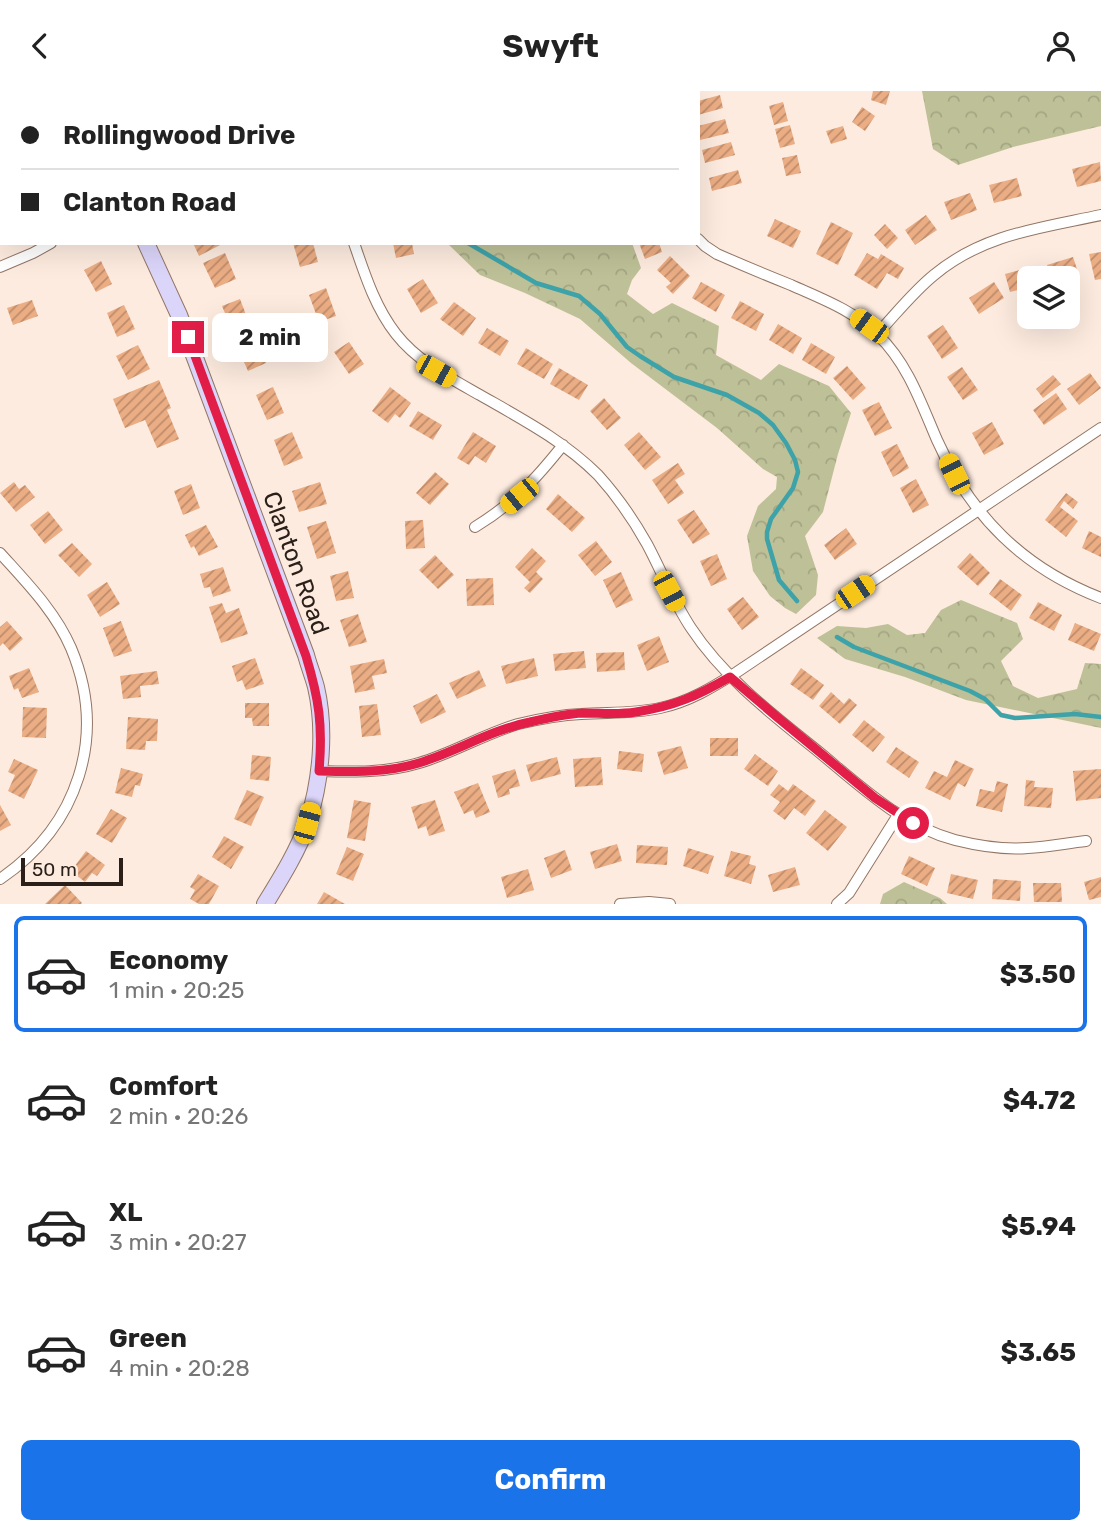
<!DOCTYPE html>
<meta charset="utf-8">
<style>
body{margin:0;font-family:Rubik,sans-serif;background:#f6f6f6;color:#222;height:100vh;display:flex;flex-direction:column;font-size:26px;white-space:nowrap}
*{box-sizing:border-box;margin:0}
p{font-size:23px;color:#767676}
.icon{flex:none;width:38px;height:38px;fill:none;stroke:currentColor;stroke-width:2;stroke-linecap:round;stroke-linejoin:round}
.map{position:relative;height:813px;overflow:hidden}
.panel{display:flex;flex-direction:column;background:#fff;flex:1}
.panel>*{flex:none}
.hud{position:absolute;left:0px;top:0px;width:700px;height:154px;box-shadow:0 7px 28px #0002;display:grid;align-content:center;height:154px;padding:0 21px;background:#fff}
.controls{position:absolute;left:1017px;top:175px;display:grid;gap:14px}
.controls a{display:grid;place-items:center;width:63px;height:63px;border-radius:10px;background:#fff;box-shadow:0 7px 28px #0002;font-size:35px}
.scale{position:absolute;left:21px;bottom:18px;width:102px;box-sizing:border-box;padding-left:7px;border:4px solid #2b2019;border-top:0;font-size:19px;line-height:24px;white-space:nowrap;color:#2b2019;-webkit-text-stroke:5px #fdebdf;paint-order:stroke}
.end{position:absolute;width:32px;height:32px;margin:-16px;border:9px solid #e11d48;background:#fff;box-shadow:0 0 0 4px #fff}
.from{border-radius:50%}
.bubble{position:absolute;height:49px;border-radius:10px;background:#fff;box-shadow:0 7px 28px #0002;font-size:23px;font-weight:700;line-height:49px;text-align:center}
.car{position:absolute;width:21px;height:42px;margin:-21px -10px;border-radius:9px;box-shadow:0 0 5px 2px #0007;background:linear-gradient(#f5c518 24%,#345 0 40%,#f5c518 0 76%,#345 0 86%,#f5c518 0)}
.hud b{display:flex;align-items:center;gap:24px;height:66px;font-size:26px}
.hud b+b{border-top:2px solid #e0e0e0}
.hud i{width:18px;height:18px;background:#222}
ul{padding:12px 0 0;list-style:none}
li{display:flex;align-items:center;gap:21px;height:116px;margin:0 14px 10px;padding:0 7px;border:4px solid transparent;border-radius:10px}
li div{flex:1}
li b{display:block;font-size:26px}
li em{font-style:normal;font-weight:700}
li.selected{border-color:#1a73e8}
li>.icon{width:63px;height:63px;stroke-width:1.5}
.cta{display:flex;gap:14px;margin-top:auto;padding:14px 21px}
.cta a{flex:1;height:80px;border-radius:10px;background:#1a73e8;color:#fff;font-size:28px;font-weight:700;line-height:80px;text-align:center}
header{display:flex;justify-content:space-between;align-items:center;height:91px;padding:0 21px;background:#fff;font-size:32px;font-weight:700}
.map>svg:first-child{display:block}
.forest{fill:url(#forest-crowns)}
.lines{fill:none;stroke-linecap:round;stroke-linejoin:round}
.stream{stroke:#3ea2a9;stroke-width:4.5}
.building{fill:url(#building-hatch)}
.minor-casing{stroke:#927665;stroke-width:12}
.secondary-casing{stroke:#927665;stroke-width:18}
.minor{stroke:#fff;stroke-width:10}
.secondary{stroke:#dbd5fa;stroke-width:16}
.route{stroke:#e11d48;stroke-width:9}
.labels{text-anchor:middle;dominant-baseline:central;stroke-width:5;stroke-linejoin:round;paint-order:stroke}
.street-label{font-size:24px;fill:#2b2019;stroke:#fdebdf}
</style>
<header><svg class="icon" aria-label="back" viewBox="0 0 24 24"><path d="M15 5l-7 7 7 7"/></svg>Swyft<svg class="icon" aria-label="person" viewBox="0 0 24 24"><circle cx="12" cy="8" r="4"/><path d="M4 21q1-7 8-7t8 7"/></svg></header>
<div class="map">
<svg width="1101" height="813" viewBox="0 0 1101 813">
<defs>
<pattern id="forest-crowns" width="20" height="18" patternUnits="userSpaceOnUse" patternTransform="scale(1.75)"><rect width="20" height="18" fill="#bec197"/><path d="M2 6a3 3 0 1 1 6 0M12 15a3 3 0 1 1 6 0" fill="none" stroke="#a3a682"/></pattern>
<pattern id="building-hatch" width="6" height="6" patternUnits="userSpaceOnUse" patternTransform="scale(1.75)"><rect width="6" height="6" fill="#ebad84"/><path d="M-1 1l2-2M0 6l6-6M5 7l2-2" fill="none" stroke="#bf8c6b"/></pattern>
</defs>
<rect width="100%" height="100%" fill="#fdebdf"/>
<!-- forest -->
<path class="forest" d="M922 0H1101V35L1013 56 958 74 933 58Z
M447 152H632L641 177 632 189 627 203 653 223 672 212 719 235 716 264 761 289 779 273 829 295 851 322 838 363 823 421 805 445 818 484 816 504 796 523 785 517 770 505 753 480 747 445 758 415 776 398 777 386 763 378 717 337 631 272 580 228 525 202 480 184Z
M961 509 1017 532 1023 548 1001 570 1013 595 1038 607 1077 598 1085 572 1101 573V637L966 609 905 586 845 568 817 547 837 535 866 537 888 533 907 544 925 542 941 519Z
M904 791 940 807 947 813H880L883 803Z"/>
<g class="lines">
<!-- stream -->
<path class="stream" d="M523 0V2
M468 152 536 192 579 205 600 223 627 256 640 265 674 286 727 304 759 322 773 334 786 352 795 369 798 381 793 397 771 428 767 441V448L779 489 797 510
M837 546 854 556 970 600 985 608 1001 624 1015 627 1075 623 1101 626"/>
</g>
<!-- building -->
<path class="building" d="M873 0H890L886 14 871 9Z
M720 4 723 17 698 24V10Z
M783 11 788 30 774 34 769 15Z
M862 16 875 25 865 40 852 31Z
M725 28 729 42 700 49 698 35Z
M790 34 795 53 780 57 775 38Z
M843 35 847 48 831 53 826 40Z
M731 51 735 64 705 72 702 59Z
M797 64 801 82 786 85 782 67Z
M1100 71 1101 90 1077 96 1072 78Z
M738 79 742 92 712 100 709 87Z
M1017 87 1022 105 994 112 989 94Z
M970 102 977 119 951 129 944 111Z
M926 124 937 139 915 154 905 139Z
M775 128 801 140 793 157 767 145Z
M831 131 853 142 838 174 816 163Z
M885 133 898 147 887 158 874 144Z
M193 152H224L199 165Z
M293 152H313L318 171 300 176Z
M393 152H412L414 163 396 167Z
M639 152H659L662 161 645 168Z
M1101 161V188L1095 189 1089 163Z
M225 162 236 188 215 197 203 172Z
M867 162 878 168 881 163 904 177 898 188 887 182 877 198 854 184Z
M670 165 690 185 673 203 666 196 671 192 657 179Z
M1073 166 1079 184 1067 187H1051L1047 174Z
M101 170 112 193 96 201 84 179Z
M1031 176 1034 187H1029V196L1010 201 1005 183Z
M423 188 438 212 421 222 407 198Z
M701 191 725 204 716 221 692 207Z
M994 191 1004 207 979 223 969 207Z
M326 197 336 225 319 231 309 204Z
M240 208 248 229 254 226 259 239 250 242 246 233 232 239 222 215Z
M32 209 38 225 13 234 7 217Z
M740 210 764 223 756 240 731 227Z
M454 211 476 227 463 245 440 228Z
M124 214 135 238 117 246 107 222Z
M778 233 802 247 793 263 769 249Z
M943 234 958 257 942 268 927 245Z
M487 237 509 250 500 265 478 252Z
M254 248 266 272 248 280 237 255Z
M349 251 364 273 349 283 334 261Z
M811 252 835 266 826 283 802 269Z
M138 254 150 278 128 289 116 265Z
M526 257 553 273 544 288 517 273Z
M847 275 866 297 853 309 833 287Z
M962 276 978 299 963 309 947 286Z
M559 277 588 294 579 309 550 293Z
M1090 282 1101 297 1079 314 1067 298Z
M1053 284 1061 293 1043 307 1036 298Z
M159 289 171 317 167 319 179 348 157 357 145 329 125 337 113 308Z
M273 296 284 322 267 329 256 304Z
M390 296 411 312 400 327 395 323 388 332 372 320Z
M1056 302 1067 318 1044 334 1033 319Z
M604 307 621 327 607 339 590 320Z
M879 311 892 337 875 345 862 319Z
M418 320 442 334 433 349 409 335Z
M992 331 1004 353 984 364 972 342Z
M292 341 303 367 284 375 274 349Z
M473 341 496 355 486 372 475 365 469 374 457 367Z
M639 341 661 366 645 379 624 354Z
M897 353 909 377 893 386 881 361Z
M678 372 685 383 675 389 684 402 668 413 652 389Z
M435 381 449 393 430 414 416 402Z
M916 388 929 414 913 422 900 397Z
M14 391 19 398 25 394 35 406 16 421 0 402Z
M320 391 327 413 299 421 292 400Z
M191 393 200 417 183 424 174 400Z
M1066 402 1078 411 1073 418 1064 410 1060 416 1078 430 1066 446 1045 429Z
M558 403 585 427 572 441 546 418Z
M694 419 710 443 693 453 677 429Z
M48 420 63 439 45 453 30 434Z
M423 429 425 457 406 458 405 430Z
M326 430 336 462 317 468 307 436Z
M206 434 218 456 199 465 194 455 191 457 185 444Z
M846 437 857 453 835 469 824 454Z
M1089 440 1101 446V466L1082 457Z
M596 450 612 471 595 485 578 464Z
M72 452 92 473 79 486 58 464Z
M532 457 546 470 536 481 543 488 530 502 524 497 530 491 515 476Z
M970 462 990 482 978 495 957 476Z
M717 463 727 488 711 495 700 470Z
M435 464 454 484 438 498 419 479Z
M223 476 231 500 213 506 210 496 204 497 200 483Z
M348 480 354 507 336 510 330 485Z
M621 481 633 509 616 517 603 489Z
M493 487 494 514 467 515 466 488Z
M1000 488 1022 504 1011 520 989 503Z
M107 491 120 513 100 526 87 504Z
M743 506 759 526 742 539 727 518Z
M1038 511 1062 524 1054 540 1029 527Z
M222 512 226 522 239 517 248 543 221 552 209 516Z
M358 523 367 551 349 556 340 529Z
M7 530 23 548 10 560 3 552 0 555V536Z
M121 530 132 560 114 566 103 537Z
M1075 532 1101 543 1094 560 1068 549Z
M659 545 669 571 647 580 637 554Z
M584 560 586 577 555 580 553 563Z
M624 561 625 579 597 581 596 562Z
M255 567 264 593 246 599 242 589 237 591 232 575Z
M534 567 538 585 506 593 501 575Z
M384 568 387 582 372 585 375 598 355 602 350 575Z
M29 577 39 601 22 607 18 597 14 599 9 585Z
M801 577 824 594 813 609 790 593Z
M479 579 486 595 457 608 449 592Z
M157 580 159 593 140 595 141 606 123 608 120 585Z
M831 601 844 613 849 607 857 614 840 633 819 615Z
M437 603 446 621 421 633 413 615Z
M245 612H269V635H253L252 627H245Z
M377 613 381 644 362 646 359 615Z
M23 616 47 617 46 647 22 646Z
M128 626 158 628 157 650H146L145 659 126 658Z
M864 629 885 646 873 661 852 644Z
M710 647H738V665H710Z
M681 655 688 677 664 684 657 661Z
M896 656 919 671 909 687 886 671Z
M619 660 644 663 642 681 617 678Z
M755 663 778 680 768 695 744 678Z
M252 664 271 666 269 690 250 688Z
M557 666 561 683 531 691 526 674Z
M601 666 603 694 575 696 573 668Z
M14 668 38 679 24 708 8 700 15 684 8 681Z
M955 669 974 678 965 696 958 692 950 709 925 697 934 680 947 686Z
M121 677 143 683 140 695 135 694 132 706 115 702Z
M515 678 520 695 509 698 510 703 498 707 492 685Z
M1101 678V707L1076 710 1073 680Z
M1026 689 1035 690 1034 696 1053 697 1051 717 1024 715Z
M997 690 1008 693 1002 721 976 715 980 698 994 701Z
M478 692 490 721 476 727 473 719 464 723 454 701Z
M779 693 788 700 793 693 816 710 805 725 794 717 785 729 773 720 780 711 770 704Z
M247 699 264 706 251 735 234 728Z
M354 709 371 712 365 750 347 747Z
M435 709 445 740 429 745 426 735 418 738 411 716Z
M0 714 11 734 0 740Z
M111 718 127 727 112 752 96 743Z
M825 719 847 736 828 760 806 742Z
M224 745 244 756 231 778 212 766Z
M617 753 622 770 595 778 590 761Z
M637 754 668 756 667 774 636 772Z
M347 756 364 763 353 790 336 783Z
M688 757 714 765 708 783 683 775Z
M565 759 572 779 551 787 544 767Z
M86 760 105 774 97 785 92 782 85 791 71 780Z
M731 760 751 765 749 773 756 775 751 793 724 785Z
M909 765 935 777 927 795 901 783Z
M795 776 800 794 773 801 768 784Z
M528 778 534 799 507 807 501 786Z
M198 783 219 795 209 813H199L190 808 195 799 190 796Z
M951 783 978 789 973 808 947 802Z
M1101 786V806L1089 809 1084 791Z
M993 788 1021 790 1020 810 992 808Z
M1033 792H1061L1062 811H1034Z
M65 794 82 812 81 813H45Z
M324 801 345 813H317Z"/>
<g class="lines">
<!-- minor casing -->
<g class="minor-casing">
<path id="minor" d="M303 0 304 2
M657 0 658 2
M698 148 705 155 717 163C742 174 766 184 791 194 822 208 853 219 878 244 908 273 921 312 937 349 971 425 1023 477 1101 507
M354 152C365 184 375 216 396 243 418 271 450 287 480 304 522 328 564 350 598 384 617 405 633 428 647 453 662 481 673 510 691 537 724 587 773 624 819 661 860 695 902 735 955 749 979 755 1004 759 1028 757 1048 756 1067 752 1086 750
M0 176 33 162 51 152
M877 243C896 223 913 201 934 184 983 143 1041 137 1101 124
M475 436C514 412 535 389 563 354
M0 462C26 491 55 520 71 557 108 645 78 735 0 788
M319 680C353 681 386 682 419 672 453 662 484 643 518 633 539 628 560 624 581 623 609 621 632 623 660 617 689 611 713 596 737 581L1101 337
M620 813 649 811 670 813
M837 813 849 802 898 724"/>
</g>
<!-- secondary casing -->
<g class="secondary-casing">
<path id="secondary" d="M45 0 47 2
M146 152 179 224 306 564C309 575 313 585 316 596 326 639 321 689 308 731 298 760 281 787 265 813"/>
</g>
<!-- minor -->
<use href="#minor" class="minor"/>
<!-- secondary -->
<use href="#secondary" class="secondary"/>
</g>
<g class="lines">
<!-- route -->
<path class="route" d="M188 246 306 565C319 608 323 634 319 680 353 681 386 682 419 672 457 660 491 639 530 631 547 627 565 623 583 622 600 622 618 624 636 621 675 615 697 605 730 586L777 626 875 707 913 732"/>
</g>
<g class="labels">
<!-- street labels -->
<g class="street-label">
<text transform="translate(296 472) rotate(70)">Clanton Road</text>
</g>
</g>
</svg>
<div class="controls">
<a><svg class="icon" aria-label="layers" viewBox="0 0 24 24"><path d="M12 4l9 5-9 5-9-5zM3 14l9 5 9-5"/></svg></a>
</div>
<div class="scale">50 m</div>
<i class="end from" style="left:913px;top:732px"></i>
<i class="end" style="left:188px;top:246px"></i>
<div class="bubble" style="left:212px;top:222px;width:116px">2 min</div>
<i class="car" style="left:869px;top:235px;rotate:306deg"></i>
<i class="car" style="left:436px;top:280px;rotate:119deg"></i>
<i class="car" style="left:954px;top:383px;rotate:334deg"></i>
<i class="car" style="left:519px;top:405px;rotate:231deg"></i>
<i class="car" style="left:669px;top:500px;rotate:152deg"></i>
<i class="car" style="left:855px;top:501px;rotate:56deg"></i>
<i class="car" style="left:307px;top:732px;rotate:15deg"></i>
<div class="hud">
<b><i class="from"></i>Rollingwood Drive</b>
<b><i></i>Clanton Road</b>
</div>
</div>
<section class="panel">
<ul>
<li class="selected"><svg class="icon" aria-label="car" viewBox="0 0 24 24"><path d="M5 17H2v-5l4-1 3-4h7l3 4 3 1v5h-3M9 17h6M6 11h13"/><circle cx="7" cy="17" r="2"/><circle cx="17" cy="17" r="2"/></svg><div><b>Economy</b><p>1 min · 20:25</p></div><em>$3.50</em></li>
<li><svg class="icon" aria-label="car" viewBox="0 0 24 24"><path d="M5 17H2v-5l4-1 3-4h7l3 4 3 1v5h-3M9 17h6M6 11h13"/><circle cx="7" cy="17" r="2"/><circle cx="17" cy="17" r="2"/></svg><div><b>Comfort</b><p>2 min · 20:26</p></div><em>$4.72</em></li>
<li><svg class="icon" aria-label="car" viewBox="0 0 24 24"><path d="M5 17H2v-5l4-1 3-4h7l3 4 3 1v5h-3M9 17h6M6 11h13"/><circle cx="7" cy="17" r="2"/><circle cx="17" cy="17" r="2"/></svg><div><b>XL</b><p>3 min · 20:27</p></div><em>$5.94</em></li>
<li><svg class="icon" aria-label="car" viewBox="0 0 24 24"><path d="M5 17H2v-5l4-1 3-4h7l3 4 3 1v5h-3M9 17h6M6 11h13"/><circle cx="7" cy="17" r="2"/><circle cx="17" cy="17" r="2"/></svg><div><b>Green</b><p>4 min · 20:28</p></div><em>$3.65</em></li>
</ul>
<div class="cta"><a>Confirm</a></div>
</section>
